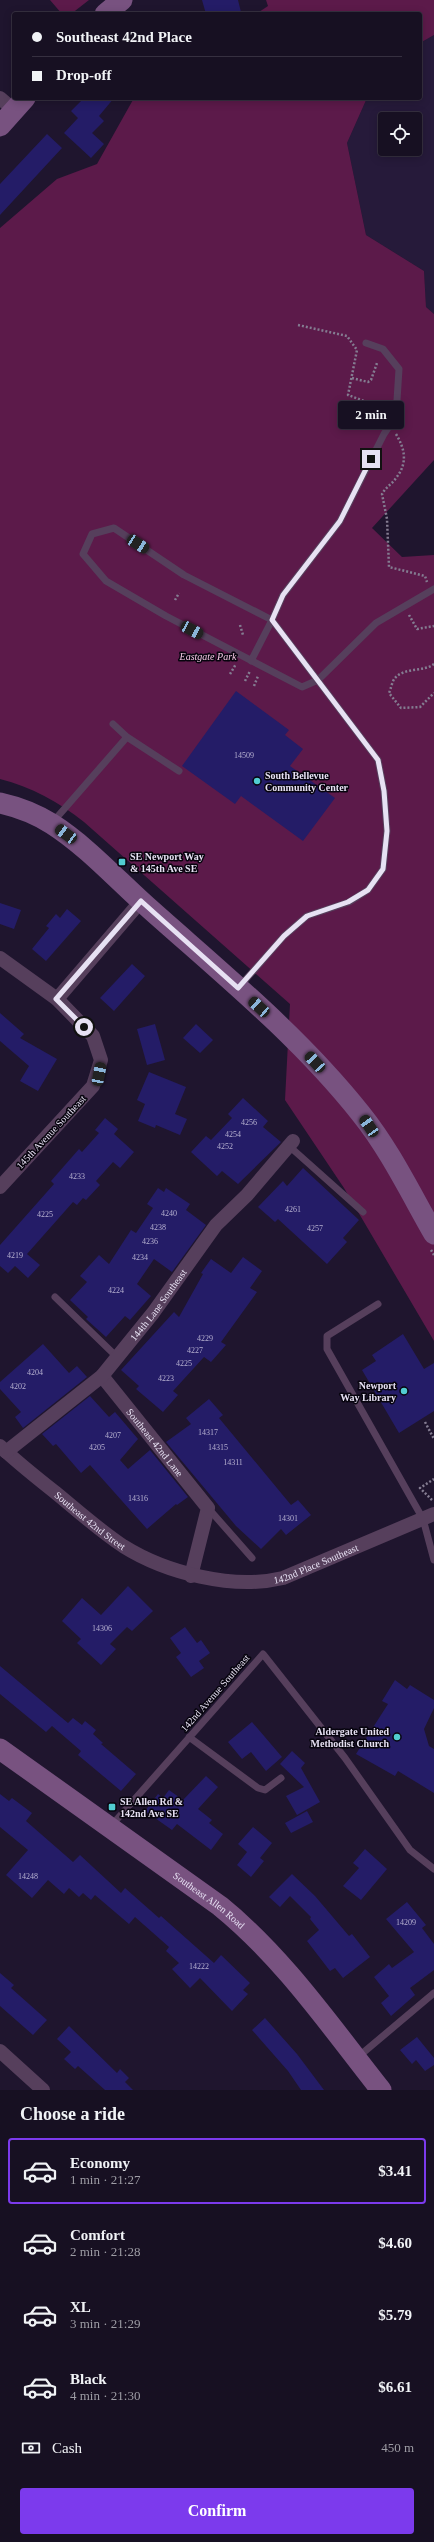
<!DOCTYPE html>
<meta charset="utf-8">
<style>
body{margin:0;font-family:"Times New Roman",serif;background:#241e2f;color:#f1f3f6;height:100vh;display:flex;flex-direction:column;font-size:15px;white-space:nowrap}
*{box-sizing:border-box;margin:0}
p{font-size:13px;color:#9e9da5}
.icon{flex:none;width:22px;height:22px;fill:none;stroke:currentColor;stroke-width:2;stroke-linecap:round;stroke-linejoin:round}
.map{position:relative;height:2090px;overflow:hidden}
.side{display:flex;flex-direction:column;background:#171022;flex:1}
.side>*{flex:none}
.top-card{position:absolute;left:12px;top:12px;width:410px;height:88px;border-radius:4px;box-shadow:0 2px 10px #0003,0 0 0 1px #363040;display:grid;align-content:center;height:88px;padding:0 20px;background:#171022}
.tools{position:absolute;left:378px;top:112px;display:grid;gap:8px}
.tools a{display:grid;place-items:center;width:44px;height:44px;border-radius:4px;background:#171022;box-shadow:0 2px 10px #0003,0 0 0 1px #363040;font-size:20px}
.end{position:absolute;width:18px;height:18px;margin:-9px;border:5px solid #e7e1f3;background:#111;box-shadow:0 0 0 2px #111}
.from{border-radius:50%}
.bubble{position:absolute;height:28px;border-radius:4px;background:#171022;box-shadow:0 2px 10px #0003,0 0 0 1px #363040;font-size:13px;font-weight:600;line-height:28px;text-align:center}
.car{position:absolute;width:12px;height:24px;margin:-12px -6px;border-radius:5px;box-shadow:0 0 3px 1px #0007;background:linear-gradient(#222 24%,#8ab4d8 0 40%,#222 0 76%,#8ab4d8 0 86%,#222 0)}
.top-card b{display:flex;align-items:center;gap:14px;height:38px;font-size:15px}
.top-card b+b{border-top:1px solid #363040}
.top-card i{width:10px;height:10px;background:#f1f3f6}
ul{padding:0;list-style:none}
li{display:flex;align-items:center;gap:12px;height:66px;margin:0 8px 6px;padding:0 12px;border:2px solid transparent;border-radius:4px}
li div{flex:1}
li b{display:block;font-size:15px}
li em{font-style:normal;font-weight:600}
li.selected{border-color:#7c3aed}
li>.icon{width:36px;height:36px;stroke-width:1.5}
h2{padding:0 20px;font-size:18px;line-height:48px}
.pay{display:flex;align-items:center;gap:10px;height:44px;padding:0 20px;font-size:15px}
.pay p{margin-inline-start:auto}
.button{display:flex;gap:8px;margin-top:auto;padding:8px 20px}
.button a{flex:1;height:46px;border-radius:4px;background:#7c3aed;color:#fff;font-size:16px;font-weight:600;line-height:46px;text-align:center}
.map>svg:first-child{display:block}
.built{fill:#261a3a;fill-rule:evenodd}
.green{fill:#5c1a4a}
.building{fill:#241c67}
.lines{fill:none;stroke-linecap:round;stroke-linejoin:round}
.path{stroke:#847c91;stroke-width:2.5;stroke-dasharray:2 2;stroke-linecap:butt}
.lane{stroke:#563f5c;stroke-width:7}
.street{stroke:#563f5c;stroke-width:14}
.secondary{stroke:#785280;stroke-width:21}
.route{stroke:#e7e1f3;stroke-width:5}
.poi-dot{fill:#51ccd1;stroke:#07040e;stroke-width:1.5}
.labels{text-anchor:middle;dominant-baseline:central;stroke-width:3;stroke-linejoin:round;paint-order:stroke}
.number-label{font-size:8px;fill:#b6b0d0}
.park-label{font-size:10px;font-style:italic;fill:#f7cae6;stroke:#07040e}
.poi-label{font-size:10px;font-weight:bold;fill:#e7e1f3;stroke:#07040e;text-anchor:start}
.street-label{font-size:10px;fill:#e7e1f3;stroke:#07040e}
</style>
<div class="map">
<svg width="434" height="2090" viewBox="0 0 434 2090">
<rect width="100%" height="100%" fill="#1f152e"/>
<!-- built -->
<path class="built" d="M434 35V314L426 307 424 271 366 235 347 143 367 98H420V43ZM385 119H415V149H385Z"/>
<!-- green -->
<path class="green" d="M50 0H89L71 14H62Z
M266 0H434V35L420 43V14H256L268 6Z
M134 98H367L347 143 366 235 424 271 426 307 434 314V460L372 528 402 557 434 555V1341L344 1188 285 1100 290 1004 84 822C59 802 31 787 0 779V228L57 179 97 164Z"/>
<!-- building -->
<path class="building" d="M202 0H238L241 12 206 14Z
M84 98H114L99 116 104 121 92 133 104 144 91 158 64 133 78 118 71 111Z
M47 134 62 148 0 215V184Z
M236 691 289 730 285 735 303 749 290 766 335 798 303 841 241 796 235 804 182 766Z
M0 903 21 910 14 929 0 924Z
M67 909 81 921 46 961 32 949 49 928 46 926 56 914 60 918Z
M132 964 145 976 114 1011 100 998Z
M0 1013 24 1034 20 1038 57 1059 38 1091 20 1081 29 1066 0 1041Z
M155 1024 165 1060 147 1065 137 1029Z
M196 1024 213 1040 200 1053 183 1038Z
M149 1072 186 1087 175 1114 187 1119 180 1135 156 1125 155 1128 138 1121 145 1104 137 1100Z
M243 1098 268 1121 263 1127 281 1142 238 1184 222 1171 217 1176 191 1152 206 1136 211 1140 232 1118 228 1114Z
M105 1118 118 1129 114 1134 134 1152 120 1168 113 1162 96 1181 100 1185 86 1200 83 1198 77 1205 73 1202 27 1254 40 1265 28 1278 15 1266 8 1273 0 1266V1245L54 1184 51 1181 79 1149 82 1152 99 1133 95 1130Z
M303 1168 359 1220 343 1238 347 1242 327 1264 278 1219 275 1222 258 1207 283 1181 287 1186Z
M158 1188 164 1192 166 1188 190 1204 186 1210 206 1225 172 1272 154 1259 137 1284 151 1296 130 1320 125 1316 106 1337 86 1319 88 1317 70 1300 87 1282 80 1276 99 1255 109 1264 131 1230 136 1233 153 1208 147 1204Z
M243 1257 262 1271 250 1288 257 1292 221 1342 226 1345 211 1362 204 1357 173 1391 178 1395 163 1412 136 1389 139 1386 121 1370 174 1312 179 1317 203 1274 201 1273 211 1259 231 1273Z
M403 1334 424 1369 434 1363V1411L399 1433 362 1370 376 1361 372 1355Z
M43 1344 69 1373 77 1366 87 1377 23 1428 15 1417 21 1412 0 1389V1382Z
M90 1396 109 1417 115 1412 138 1439 120 1460 128 1469 150 1450 188 1497 177 1505 176 1504 147 1529 90 1465 81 1473 56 1444 53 1446 42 1434Z
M209 1399 223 1415 219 1418 291 1505 298 1500 311 1515 286 1535 281 1529 261 1549 236 1526 166 1442 191 1424 186 1418Z
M128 1586 153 1611 132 1631 127 1627 110 1644 116 1649 101 1665 77 1643 81 1639 62 1621 82 1598 101 1615Z
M185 1627 197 1643 201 1640 210 1653 199 1661 204 1668 191 1677 176 1657 181 1653 170 1638Z
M0 1666 68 1723 73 1718 82 1725 85 1721 96 1730 93 1734 103 1743 101 1744 136 1774 121 1791 78 1755 81 1751 52 1726 46 1732 0 1694Z
M395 1680 407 1689 410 1685 434 1700V1708L424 1729 429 1746 434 1749V1793L398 1771 395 1776 356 1754 388 1704 382 1701Z
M252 1722 282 1757 266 1771 251 1752 242 1759 228 1742Z
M292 1751 305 1763 301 1768 320 1802 297 1815 286 1796 304 1787 280 1764Z
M206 1776 218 1787 198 1809 212 1820 209 1823 223 1834 211 1850 177 1824 172 1830 145 1811 158 1794 163 1798 169 1790 183 1800Z
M0 1794 9 1801 12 1798 32 1813 26 1821 73 1862 80 1855 121 1893 125 1888 159 1918 161 1916 214 1963 221 1955 250 1983 243 1990 248 1994 232 2011 200 1978 190 1988 172 1969 179 1963 166 1951 169 1947 135 1917 129 1924 95 1895 91 1900 83 1893 79 1897 69 1888 64 1894 48 1880 32 1898 6 1875 28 1850 0 1827Z
M307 1811 313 1822 291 1833 285 1823Z
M253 1827 272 1843 260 1858 264 1861 251 1877 237 1865 247 1852 238 1844Z
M365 1849 387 1869 361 1900 343 1886 359 1868 353 1863Z
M292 1874 315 1896 349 1936 352 1934 370 1957 343 1978 335 1968 330 1971 307 1941 319 1930 310 1919 311 1917 290 1896 280 1907 269 1897Z
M407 1902 426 1925 422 1928 434 1944V1970L410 1988 415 1995 391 2016 381 2003 389 1996 374 1977 389 1964 392 1968 414 1952 386 1919Z
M0 1973 14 1985 11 1988 47 2020 33 2035 0 2006Z
M265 2018 297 2054 324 2090H301L288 2071 252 2030Z
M69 2026 117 2073 120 2069 129 2078 125 2082 133 2090H105L78 2066 75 2069 64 2059 71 2052 57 2039Z
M417 2037 434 2058V2065L425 2071 416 2060 412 2064 400 2050Z"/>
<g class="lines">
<!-- path -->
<path class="path" d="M298 325 347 336 357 350 348 395 364 401 383 417
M352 378 368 382 371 380 377 363
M396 434C405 449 408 463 396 478 392 484 386 487 382 494L387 519 389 567 425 576 427 582
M175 600 179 593
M409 615 417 629 434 626
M240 625 243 635
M434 664C424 672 405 667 395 678 392 681 391 689 389 693L401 708 420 707 434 693
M230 674 236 664
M245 681 250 671
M254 686 258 676
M431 1250 434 1255
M425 1422 434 1439
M432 1500 420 1488 434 1479"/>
<!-- lane -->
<path class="lane" d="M251 661 272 620 184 575 114 528 92 534 83 554 106 581 166 616 302 687 318 680 376 623 434 589
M113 724 127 737 179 771
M52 823 127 737
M240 986 284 936 307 916 349 902 368 890 383 869 387 831 384 791 378 760 272 620 283 595 340 521 384 434 396 416 399 369 383 349 366 343
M289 1146 363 1212
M55 1297 117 1357
M378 1304 327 1336V1349L423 1519 434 1560
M208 1508 252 1558
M189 1737 258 1788 265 1790 281 1778
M111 1826 263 1654 345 1758 410 1850 434 1869
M358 2057 434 1993"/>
<!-- street -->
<g class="street">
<path d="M0 98 14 110"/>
<path d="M0 958 57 999 93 1036 101 1060 93 1086 0 1187"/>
<path d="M57 999 141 901"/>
<path id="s1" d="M102 1376 208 1508 191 1576"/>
<path id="s2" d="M0 1446C18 1463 37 1478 56 1493 78 1511 99 1530 123 1546 166 1573 233 1590 283 1578L434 1514"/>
<path id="s3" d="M6 1452 102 1376 153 1313 216 1225 247 1195 293 1141"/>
<path d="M0 2051 43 2090"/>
</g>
<!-- secondary -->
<g class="secondary">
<path d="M105 14 122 0"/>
<path d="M0 126 25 98"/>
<path d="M0 803C18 807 36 814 52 824 88 847 119 882 151 910 224 975 300 1037 361 1114 390 1150 411 1194 434 1234"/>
<path id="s4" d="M0 1749 220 1906C283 1957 331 2027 381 2090"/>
</g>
</g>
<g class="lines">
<!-- route -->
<path class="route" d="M84 1027 56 999 141 901 238 988 284 936 307 916 348 902 368 890 383 869 387 831 384 791 378 760 272 620 283 595 340 521 371 459"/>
</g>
<!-- markers -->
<g class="poi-dot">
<circle cx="257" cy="781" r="4"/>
<rect x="118" y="858" width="8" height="8" rx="2"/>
<circle cx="404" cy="1391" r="4"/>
<circle cx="397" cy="1737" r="4"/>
<rect x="108" y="1803" width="8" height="8" rx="2"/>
</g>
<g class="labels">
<!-- number labels -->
<g class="number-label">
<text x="244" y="755">14509</text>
<text x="249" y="1122">4256</text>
<text x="233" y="1134">4254</text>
<text x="225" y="1146">4252</text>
<text x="77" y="1176">4233</text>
<text x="293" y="1209">4261</text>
<text x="169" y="1213">4240</text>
<text x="45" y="1214">4225</text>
<text x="158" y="1227">4238</text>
<text x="315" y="1228">4257</text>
<text x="150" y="1241">4236</text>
<text x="15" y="1255">4219</text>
<text x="140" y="1257">4234</text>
<text x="116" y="1290">4224</text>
<text x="205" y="1338">4229</text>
<text x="195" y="1350">4227</text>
<text x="184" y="1363">4225</text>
<text x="35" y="1372">4204</text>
<text x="166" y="1378">4223</text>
<text x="18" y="1386">4202</text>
<text x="208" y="1432">14317</text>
<text x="113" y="1435">4207</text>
<text x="97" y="1447">4205</text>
<text x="218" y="1447">14315</text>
<text x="233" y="1462">14311</text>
<text x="138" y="1498">14316</text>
<text x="288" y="1518">14301</text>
<text x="102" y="1628">14306</text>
<text x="28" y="1876">14248</text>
<text x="406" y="1922">14209</text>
<text x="199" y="1966">14222</text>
</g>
<!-- park labels -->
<g class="park-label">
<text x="208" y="656">Eastgate Park</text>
</g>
<!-- poi labels -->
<g class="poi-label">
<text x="265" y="775">South Bellevue<tspan x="265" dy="12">Community Center</tspan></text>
<text x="130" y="856">SE Newport Way<tspan x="130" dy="12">&amp; 145th Ave SE</tspan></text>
<text x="396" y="1385" text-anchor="end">Newport<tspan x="396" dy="12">Way Library</tspan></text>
<text x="389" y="1731" text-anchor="end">Aldergate United<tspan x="389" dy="12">Methodist Church</tspan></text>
<text x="120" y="1801">SE Allen Rd &amp;<tspan x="120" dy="12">142nd Ave SE</tspan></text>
</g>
<!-- street labels -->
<g class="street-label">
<text transform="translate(51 1132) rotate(-47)">145th Avenue Southeast</text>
<text stroke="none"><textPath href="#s3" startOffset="213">144th Lane Southeast</textPath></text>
<text stroke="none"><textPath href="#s1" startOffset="85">Southeast 42nd Lane</textPath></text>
<text stroke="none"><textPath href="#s2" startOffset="117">Southeast 42nd Street</textPath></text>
<text stroke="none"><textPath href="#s2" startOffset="361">142nd Place Southeast</textPath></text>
<text transform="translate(215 1693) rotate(-49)">142nd Avenue Southeast</text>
<text stroke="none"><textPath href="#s4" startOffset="258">Southeast Allen Road</textPath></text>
</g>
</g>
</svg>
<div class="tools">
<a><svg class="icon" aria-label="locate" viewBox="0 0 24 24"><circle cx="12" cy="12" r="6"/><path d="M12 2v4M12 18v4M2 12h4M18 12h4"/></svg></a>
</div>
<i class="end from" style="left:84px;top:1027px"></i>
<i class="end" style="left:371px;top:459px"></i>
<div class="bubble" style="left:338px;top:401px;width:66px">2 min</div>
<i class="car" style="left:138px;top:544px;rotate:123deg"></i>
<i class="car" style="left:192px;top:630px;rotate:118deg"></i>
<i class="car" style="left:66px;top:834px;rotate:306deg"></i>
<i class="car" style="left:259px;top:1007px;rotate:312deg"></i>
<i class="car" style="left:315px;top:1062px;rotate:317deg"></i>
<i class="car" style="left:99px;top:1074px;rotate:11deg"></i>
<i class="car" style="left:369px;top:1126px;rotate:326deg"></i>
<div class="top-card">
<b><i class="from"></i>Southeast 42nd Place</b>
<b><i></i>Drop-off</b>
</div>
</div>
<section class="side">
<h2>Choose a ride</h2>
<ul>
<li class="selected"><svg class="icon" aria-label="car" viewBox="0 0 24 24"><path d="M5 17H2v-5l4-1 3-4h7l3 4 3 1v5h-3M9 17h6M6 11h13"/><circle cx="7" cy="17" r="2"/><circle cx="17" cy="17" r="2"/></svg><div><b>Economy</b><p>1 min · 21:27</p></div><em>$3.41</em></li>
<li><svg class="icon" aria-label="car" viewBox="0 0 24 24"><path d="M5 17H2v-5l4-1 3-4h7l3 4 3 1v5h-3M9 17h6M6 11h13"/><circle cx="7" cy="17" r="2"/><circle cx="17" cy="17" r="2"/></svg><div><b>Comfort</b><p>2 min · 21:28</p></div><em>$4.60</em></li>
<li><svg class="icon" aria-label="car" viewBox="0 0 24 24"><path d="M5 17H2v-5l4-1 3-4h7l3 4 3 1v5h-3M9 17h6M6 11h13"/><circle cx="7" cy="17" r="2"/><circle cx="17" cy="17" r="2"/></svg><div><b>XL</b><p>3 min · 21:29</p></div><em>$5.79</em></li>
<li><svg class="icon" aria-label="car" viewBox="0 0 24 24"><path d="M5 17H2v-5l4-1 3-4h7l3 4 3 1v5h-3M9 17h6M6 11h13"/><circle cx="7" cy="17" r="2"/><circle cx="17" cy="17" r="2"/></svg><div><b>Black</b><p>4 min · 21:30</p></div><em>$6.61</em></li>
</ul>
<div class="pay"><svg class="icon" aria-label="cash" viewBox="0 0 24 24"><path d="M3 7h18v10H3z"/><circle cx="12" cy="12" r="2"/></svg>Cash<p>450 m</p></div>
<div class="button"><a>Confirm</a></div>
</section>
